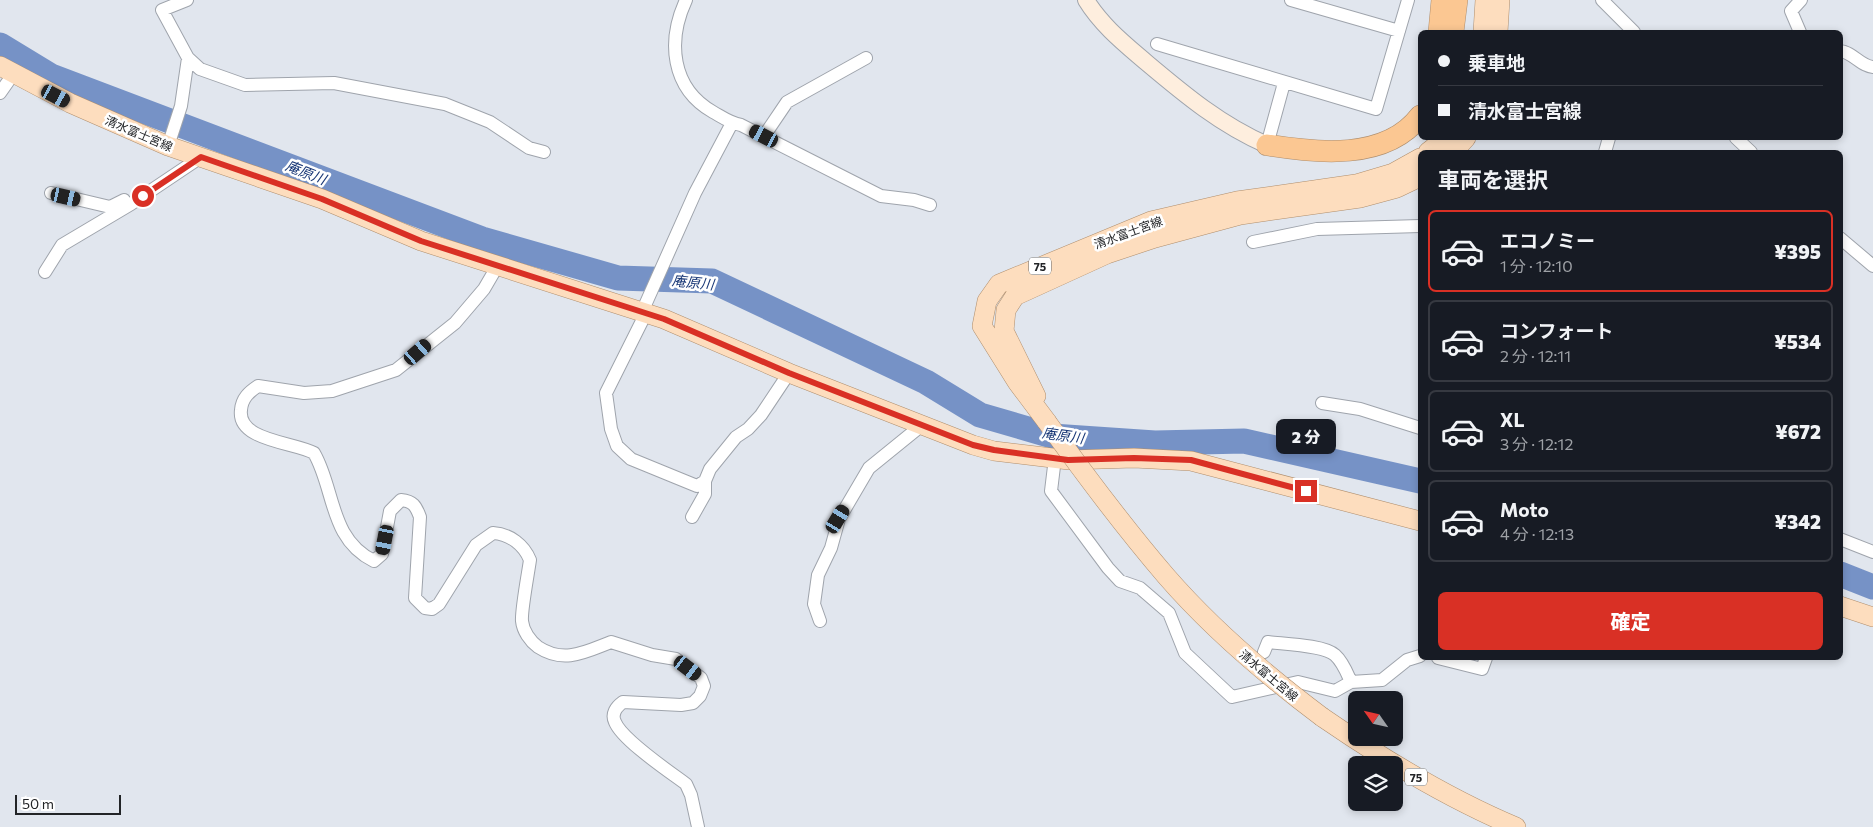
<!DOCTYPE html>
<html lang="ja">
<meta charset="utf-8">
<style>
body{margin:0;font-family:Commissioner,"Noto Sans JP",sans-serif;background:#242831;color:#f1f3f6;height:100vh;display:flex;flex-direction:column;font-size:19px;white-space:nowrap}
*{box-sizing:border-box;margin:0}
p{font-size:16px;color:#9ea1a6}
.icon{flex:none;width:28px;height:28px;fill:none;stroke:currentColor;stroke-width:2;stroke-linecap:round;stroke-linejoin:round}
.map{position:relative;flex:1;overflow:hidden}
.panel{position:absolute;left:1418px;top:150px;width:425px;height:510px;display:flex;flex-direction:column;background:#171b24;border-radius:8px;box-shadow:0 2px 8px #0003}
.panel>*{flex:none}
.guide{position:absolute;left:1418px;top:30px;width:425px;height:110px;border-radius:8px;box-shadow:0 2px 8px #0003;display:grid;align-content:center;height:110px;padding:0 20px;background:#171b24}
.needle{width:32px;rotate:304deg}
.buttons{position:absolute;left:1348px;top:691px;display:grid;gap:10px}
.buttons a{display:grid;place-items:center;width:55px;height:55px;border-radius:8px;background:#171b24;box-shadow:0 2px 8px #0003;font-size:25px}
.scale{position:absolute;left:15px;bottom:12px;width:106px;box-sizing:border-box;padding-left:5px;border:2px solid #222427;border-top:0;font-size:14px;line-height:18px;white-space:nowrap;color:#222427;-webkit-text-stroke:4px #fff;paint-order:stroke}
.end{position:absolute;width:22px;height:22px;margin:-11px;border:6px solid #d93025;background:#fff;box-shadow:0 0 0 2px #fff}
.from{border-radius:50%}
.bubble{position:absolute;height:35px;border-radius:8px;background:#171b24;box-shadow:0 2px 8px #0003;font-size:16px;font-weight:800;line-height:35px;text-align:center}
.car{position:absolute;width:15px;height:30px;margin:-15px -8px;border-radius:6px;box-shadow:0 0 4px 1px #0007;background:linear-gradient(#222 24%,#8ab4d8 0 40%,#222 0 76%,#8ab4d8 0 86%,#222 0)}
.guide b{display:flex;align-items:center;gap:18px;height:48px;font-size:19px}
.guide b+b{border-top:1px solid #363941}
.guide i{width:12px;height:12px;background:#f1f3f6}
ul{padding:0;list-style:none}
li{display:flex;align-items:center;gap:15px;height:82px;margin:0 10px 8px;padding:0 10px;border:2px solid #363941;border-radius:8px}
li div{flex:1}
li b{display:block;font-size:19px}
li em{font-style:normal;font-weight:800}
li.current{border-color:#d93025}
li>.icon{width:45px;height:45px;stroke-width:1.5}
h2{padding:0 20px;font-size:22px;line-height:60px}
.cta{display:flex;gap:10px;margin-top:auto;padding:10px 20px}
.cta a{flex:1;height:58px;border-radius:8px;background:#d93025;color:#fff;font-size:20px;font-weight:800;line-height:58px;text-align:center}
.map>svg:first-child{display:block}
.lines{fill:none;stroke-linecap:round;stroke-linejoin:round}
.river{stroke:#7692c6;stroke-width:25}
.street-casing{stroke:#9fa4ac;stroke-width:14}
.secondary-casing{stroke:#9fa4ac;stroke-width:18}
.primary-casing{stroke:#af8e6d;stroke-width:20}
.highway-casing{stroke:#af8e6d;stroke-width:22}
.street{stroke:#fff;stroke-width:12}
.secondary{stroke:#feeede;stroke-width:16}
.primary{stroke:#fdddbe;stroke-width:19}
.highway{stroke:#fbc792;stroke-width:21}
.primary-bridge-casing{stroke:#af8e6d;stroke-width:20;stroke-linecap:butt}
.primary-bridge{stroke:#fdddbe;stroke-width:19}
.route{stroke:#d93025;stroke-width:6}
.labels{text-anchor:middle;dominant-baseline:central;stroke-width:5;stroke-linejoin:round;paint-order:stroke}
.shield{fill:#fff;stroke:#646668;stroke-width:1}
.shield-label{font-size:11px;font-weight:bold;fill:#222427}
.street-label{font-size:12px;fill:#222427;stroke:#fff}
.water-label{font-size:14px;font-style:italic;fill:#183776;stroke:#fff}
</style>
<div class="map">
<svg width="1873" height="827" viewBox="0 0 1873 827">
<rect width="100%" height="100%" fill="#e1e6ee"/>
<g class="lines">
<!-- river -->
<path class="river" d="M0 45 51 76 482 239 618 278 712 281 926 382 980 415 1052 436 1155 443 1244 441 1420 481
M1840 574 1873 587"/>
<!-- street casing -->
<g class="street-casing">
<path id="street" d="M187 0 162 10 188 58 200 69 245 85 334 83 445 104 490 122 529 148 544 152
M686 0C667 41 671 88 713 112 722 117 730 123 741 125L881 196 914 200 930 205
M1291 0 1399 31
M1602 0 1634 32
M1800 32 1791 11 1801 0
M1157 44 1376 109 1408 0
M1840 51C1853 52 1860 66 1873 67
M0 93 14 73
M764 136 787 102 866 58
M1736 138 1751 152
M1267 145 1284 83
M168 146 181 106 188 58
M1605 152 1609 138
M51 193 110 207 124 200
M1840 238 1873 266
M1253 242 1317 229 1420 226
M498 265 484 289 455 323 396 370 332 391 304 393 258 386C249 392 242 398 241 410 237 441 294 442 314 453 335 489 329 539 374 561L382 554 390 511 401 500C413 501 416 506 420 517L415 598 425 608 432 609 439 604 476 545 493 533C510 534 524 545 530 560 528 574 521 611 522 621 523 631 530 641 538 647 564 664 585 652 611 642L652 655 676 659 701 678 704 686 700 696 693 703 681 705 623 702C616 707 611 714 615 722 622 740 670 772 686 784L691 795 698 827
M45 272 62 245 131 204 201 157
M642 312 695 193 732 123
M646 313 606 393 611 429 617 446 631 459 697 486 705 481
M1322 403 1360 409 1420 428
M1055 458 1051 491 1108 568 1120 581 1140 588 1169 613 1185 653 1232 697 1298 682 1335 691 1351 682 1382 680 1407 660 1420 656
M692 517 705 494V481L710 469 736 437 748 429 761 415 789 373
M1840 539 1873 552
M820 621 814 604 818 575 831 548 839 519 869 468 922 425
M1264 652 1268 642C1284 644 1324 645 1335 655 1343 662 1347 673 1351 682
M1438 658 1482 669 1486 658"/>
</g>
<!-- secondary casing -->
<g class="secondary-casing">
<path id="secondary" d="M1086 0C1102 26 1125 44 1147 63 1185 95 1221 125 1267 145"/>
</g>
<!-- primary casing -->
<g class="primary-casing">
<path id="primary" d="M1483 32 1485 0
M1498 32 1500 0
M0 66 70 103 168 146 322 199 421 241 664 319 789 373 973 445 994 451 1069 460 1134 458 1191 461 1420 521
M1428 152 1446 138
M1453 152 1466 138
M1036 396 1004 331 1006 310 1015 296 1107 254 1155 238 1240 215 1360 198 1397 188 1420 177
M1047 422 1017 382 982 326 987 301 999 284 1151 221 1237 201 1356 184 1393 173 1420 158
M1840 606 1873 617
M1322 717C1383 759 1447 798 1516 827"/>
</g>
<!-- highway casing -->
<g class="highway-casing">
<path id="highway" d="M1439 32 1442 0
M1453 32 1457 0
M1267 145C1316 153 1386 161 1420 116"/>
</g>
<!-- street -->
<use href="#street" class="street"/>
<!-- secondary -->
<use href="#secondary" class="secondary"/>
<!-- primary -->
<use href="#primary" class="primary"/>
<!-- highway -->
<use href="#highway" class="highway"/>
<!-- primary-bridge casing -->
<g class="primary-bridge-casing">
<path id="primary-bridge" d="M1047 422C1085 475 1124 527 1166 576 1212 629 1266 675 1322 717"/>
</g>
<!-- primary-bridge -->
<use href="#primary-bridge" class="primary-bridge"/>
</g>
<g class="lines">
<!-- route -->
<path class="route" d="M143 196 201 157 322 199 421 241 664 319 789 373 973 445 994 450 1068 460 1134 458 1191 460 1306 491"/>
</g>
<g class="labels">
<!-- shield labels -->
<g class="shield">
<rect x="1029" y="257.5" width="22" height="17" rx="4"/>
<rect x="1405" y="768.5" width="22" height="17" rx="4"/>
</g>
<g class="shield-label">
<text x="1040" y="266">75</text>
<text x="1416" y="777">75</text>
</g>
<!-- street labels -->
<g class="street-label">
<text transform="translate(139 133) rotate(23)">清水富士宮線</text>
<text transform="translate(1128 232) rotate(-20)">清水富士宮線</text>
<text transform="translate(1269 675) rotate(40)">清水富士宮線</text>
</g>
<!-- water labels -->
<g class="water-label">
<text transform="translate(306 172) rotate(21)">庵原川</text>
<text transform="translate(693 282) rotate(6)">庵原川</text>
<text transform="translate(1063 435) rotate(8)">庵原川</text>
</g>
</g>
</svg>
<div class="buttons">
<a><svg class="needle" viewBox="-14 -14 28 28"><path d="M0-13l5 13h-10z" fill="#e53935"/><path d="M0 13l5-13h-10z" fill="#9ea1a6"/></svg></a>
<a><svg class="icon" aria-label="layers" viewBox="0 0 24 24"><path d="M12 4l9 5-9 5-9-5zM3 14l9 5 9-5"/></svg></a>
</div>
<div class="scale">50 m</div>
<i class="end from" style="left:143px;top:196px"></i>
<i class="end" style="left:1306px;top:491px"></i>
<div class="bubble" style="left:1276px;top:419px;width:60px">2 分</div>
<i class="car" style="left:56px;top:96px;rotate:118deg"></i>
<i class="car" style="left:764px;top:136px;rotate:297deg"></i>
<i class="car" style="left:66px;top:197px;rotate:103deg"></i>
<i class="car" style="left:418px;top:352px;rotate:49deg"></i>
<i class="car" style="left:838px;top:519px;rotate:31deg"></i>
<i class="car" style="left:385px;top:540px;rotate:191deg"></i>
<i class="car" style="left:688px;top:668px;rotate:127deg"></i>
<div class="guide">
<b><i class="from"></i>乗車地</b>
<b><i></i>清水富士宮線</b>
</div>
<section class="panel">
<h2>車両を選択</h2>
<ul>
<li class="current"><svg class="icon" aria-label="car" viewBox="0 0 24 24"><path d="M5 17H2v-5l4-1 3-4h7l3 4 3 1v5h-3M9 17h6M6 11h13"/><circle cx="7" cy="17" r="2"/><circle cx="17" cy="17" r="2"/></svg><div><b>エコノミー</b><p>1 分 · 12:10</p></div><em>¥395</em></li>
<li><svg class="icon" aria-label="car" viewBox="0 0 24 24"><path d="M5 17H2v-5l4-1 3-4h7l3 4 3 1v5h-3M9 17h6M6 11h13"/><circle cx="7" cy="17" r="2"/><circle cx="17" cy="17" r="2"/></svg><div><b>コンフォート</b><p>2 分 · 12:11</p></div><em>¥534</em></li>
<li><svg class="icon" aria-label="car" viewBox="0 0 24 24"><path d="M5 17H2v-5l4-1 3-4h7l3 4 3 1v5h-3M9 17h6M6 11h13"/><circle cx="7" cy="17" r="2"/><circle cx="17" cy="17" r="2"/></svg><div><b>XL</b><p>3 分 · 12:12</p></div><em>¥672</em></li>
<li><svg class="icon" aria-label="car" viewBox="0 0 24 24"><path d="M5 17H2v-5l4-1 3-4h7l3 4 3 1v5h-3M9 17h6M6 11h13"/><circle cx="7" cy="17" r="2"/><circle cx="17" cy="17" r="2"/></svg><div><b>Moto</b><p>4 分 · 12:13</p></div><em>¥342</em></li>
</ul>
<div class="cta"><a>確定</a></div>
</section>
</div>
